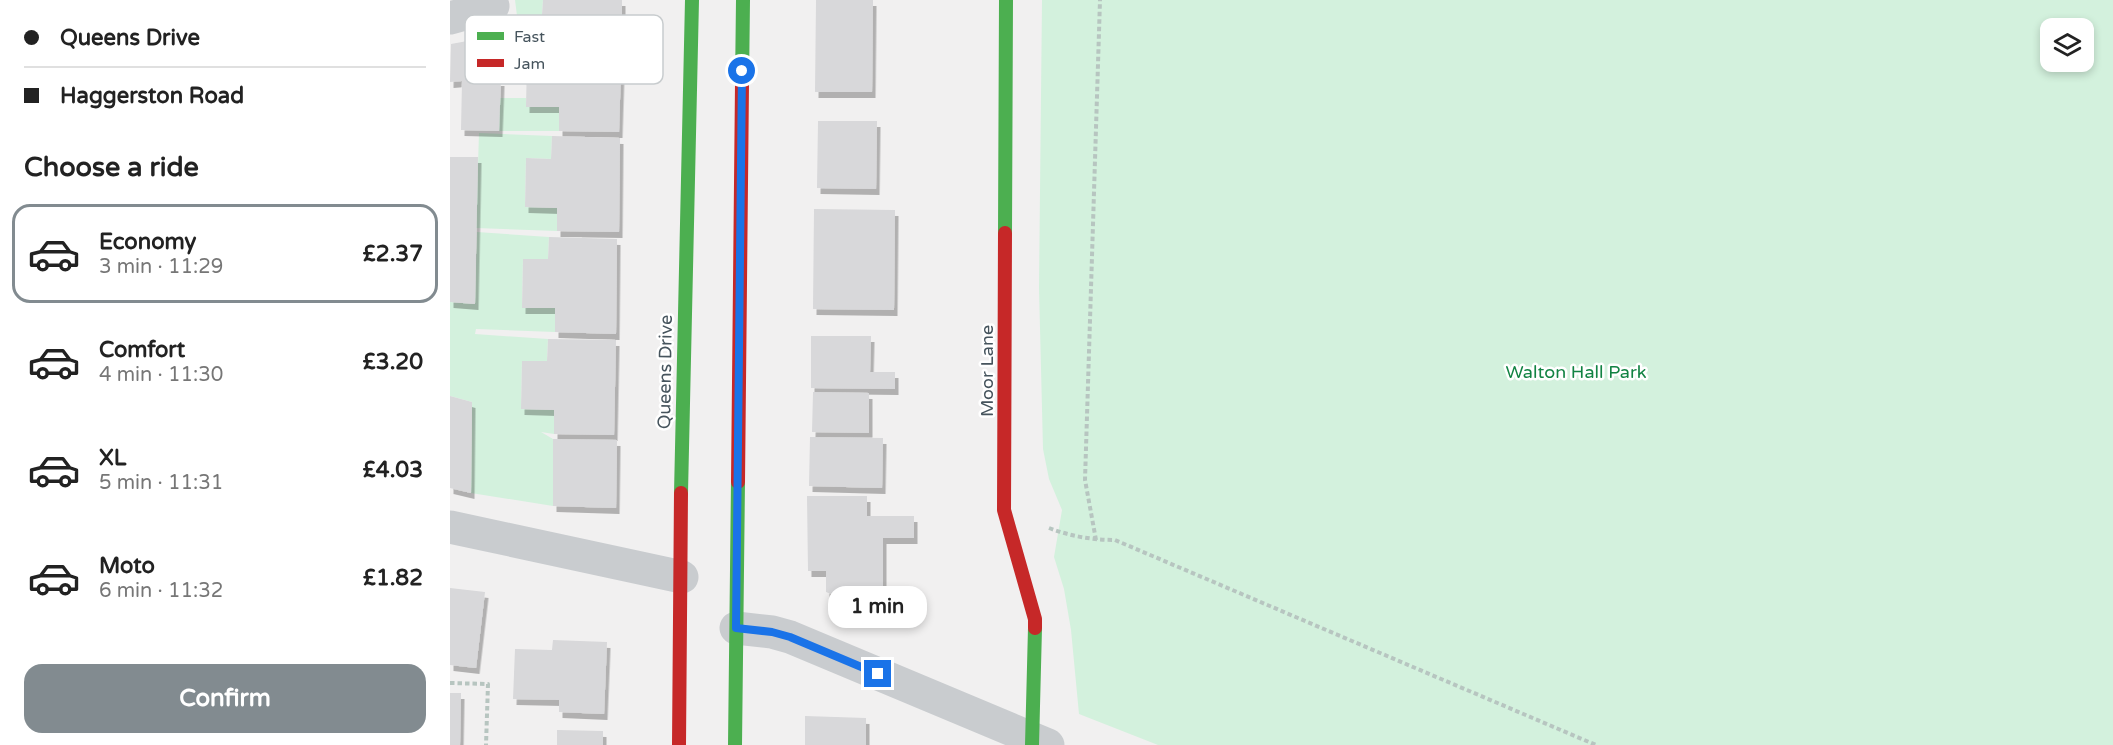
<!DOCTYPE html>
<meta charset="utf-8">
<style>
body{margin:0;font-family:"Varela Round",sans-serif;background:#f6f6f6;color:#222;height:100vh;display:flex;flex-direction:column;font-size:22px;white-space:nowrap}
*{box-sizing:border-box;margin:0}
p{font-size:20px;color:#767676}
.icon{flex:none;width:33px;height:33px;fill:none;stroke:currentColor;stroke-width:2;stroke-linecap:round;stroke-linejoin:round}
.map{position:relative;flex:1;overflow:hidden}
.details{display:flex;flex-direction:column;background:#fff;width:450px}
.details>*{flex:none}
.top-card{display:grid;align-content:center;height:132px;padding:0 24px;background:#fff}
.buttons{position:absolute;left:1590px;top:18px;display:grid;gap:12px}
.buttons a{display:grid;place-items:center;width:54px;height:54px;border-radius:12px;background:#fff;box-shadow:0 3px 9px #0003;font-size:30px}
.end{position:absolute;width:27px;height:27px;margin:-14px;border:8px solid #1a73e8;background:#fff;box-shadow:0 0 0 3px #fff}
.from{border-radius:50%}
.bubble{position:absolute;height:42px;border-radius:18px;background:#fff;box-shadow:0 3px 9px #0003;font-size:20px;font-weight:700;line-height:42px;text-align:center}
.top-card b{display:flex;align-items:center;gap:21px;height:57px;font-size:22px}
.top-card b+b{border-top:2px solid #e0e0e0}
.top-card i{width:15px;height:15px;background:#222}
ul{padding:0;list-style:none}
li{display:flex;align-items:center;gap:18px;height:99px;margin:0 12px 9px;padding:0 12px;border:3px solid transparent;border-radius:18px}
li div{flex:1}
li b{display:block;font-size:22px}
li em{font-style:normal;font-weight:700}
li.active{border-color:#828b90}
li>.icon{width:54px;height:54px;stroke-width:1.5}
h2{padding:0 24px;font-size:27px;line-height:72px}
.button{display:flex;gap:12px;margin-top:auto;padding:12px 24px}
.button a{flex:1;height:69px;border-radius:18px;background:#828b90;color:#fff;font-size:24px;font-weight:700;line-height:69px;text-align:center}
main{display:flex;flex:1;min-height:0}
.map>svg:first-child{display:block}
.green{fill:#d3f1dd;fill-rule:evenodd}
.building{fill:#d8d8da;filter:url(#shadow)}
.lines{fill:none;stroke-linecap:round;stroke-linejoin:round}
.path{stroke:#b7c5c0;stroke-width:4;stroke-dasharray:4.5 3;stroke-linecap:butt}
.street{stroke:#c9cccf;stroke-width:33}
.fast{stroke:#4caf50;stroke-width:14}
.jam{stroke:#c62828;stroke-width:14}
.route{stroke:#1a73e8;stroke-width:8}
.labels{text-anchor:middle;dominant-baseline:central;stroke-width:5;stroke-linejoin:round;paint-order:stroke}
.street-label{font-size:18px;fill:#46545d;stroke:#fff}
.park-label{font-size:18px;fill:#128343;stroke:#fff}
.key{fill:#fff;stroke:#c8ccce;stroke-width:1.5}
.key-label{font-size:16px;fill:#46545d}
</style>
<main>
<section class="details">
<div class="top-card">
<b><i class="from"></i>Queens Drive</b>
<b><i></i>Haggerston Road</b>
</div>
<h2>Choose a ride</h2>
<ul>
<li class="active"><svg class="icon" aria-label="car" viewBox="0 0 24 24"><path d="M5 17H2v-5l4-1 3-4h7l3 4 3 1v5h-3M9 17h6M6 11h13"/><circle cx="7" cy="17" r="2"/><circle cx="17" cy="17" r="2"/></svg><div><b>Economy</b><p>3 min · 11:29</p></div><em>£2.37</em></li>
<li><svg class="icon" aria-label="car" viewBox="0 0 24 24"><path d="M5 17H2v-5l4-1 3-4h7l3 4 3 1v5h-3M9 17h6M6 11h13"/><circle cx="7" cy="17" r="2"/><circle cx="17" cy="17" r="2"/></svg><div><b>Comfort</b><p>4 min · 11:30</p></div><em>£3.20</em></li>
<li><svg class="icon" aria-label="car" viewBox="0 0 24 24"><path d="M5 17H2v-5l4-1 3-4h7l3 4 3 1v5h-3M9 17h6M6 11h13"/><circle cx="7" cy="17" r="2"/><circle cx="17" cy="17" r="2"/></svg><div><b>XL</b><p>5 min · 11:31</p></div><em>£4.03</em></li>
<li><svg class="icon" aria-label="car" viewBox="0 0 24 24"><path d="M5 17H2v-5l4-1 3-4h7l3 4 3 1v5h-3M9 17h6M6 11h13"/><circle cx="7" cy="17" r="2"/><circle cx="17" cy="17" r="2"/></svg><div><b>Moto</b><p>6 min · 11:32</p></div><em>£1.82</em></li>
</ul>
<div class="button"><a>Confirm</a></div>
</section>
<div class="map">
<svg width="1663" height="745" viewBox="0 0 1663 745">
<defs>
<filter id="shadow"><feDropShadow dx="3.5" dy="6" stdDeviation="0" flood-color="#0004"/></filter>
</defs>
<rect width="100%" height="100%" fill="#f1f0f0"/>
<!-- green -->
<path class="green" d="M65 0H93L92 15 115 16V28L68 24Z
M592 0H1663V745H708L629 714 621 630 614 589 604 557 612 510 599 479 593 449 589 288ZM1600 28H1634V62H1600Z
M49 98H76V107H109V131H49Z
M29 133 102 136 101 159 76 158 75 207 107 208V231L26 228Z
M27 232 99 237 98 259H73L72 307 105 308V332L26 329 25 334 98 339 97 361H72L71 409 104 410V434L91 432 103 439V506L21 493 22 402 0 396V302L25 304Z"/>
<!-- building -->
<path class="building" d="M93 0H172V29L115 28V16L92 15Z
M366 0H423L422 92H365Z
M105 35 172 37 169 132 109 131V107H76L77 59H104Z
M39 37V80H51L49 131 11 130 12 81 0 82 1 44Z
M368 121H427L426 189 367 188Z
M102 136 170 138 169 232 107 231V208L75 207 76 158 101 159Z
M0 157H28L25 304 0 302Z
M364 209 445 210 444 310 363 309Z
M99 237 167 239 166 334 105 332V308H72L73 259H98Z
M361 336H421L420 372H445V389L361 388Z
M98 339 166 340 164 435 104 434V410L71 409 72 361H97Z
M363 392 419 393V433L362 432Z
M0 396 22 402 21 493 0 488Z
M360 437 433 438 432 488 359 486Z
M103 439 167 440 166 508 103 506Z
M357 496H417V516H464V538H433V614L376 592V571H358Z
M0 588 35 592 26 668 0 665Z
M103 640 157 642 154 714 109 712V700L63 699 65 649 102 650Z
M0 693H11L10 745H0Z
M355 716 416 718V745H355Z
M107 730 153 731V745H107Z"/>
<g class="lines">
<!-- path -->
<path class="path" d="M599 528C620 536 642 540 665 540L1146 745
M646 540 635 480 650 0
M0 683 38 684 36 745"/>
<!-- street -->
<path class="street" d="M0 18 43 6
M0 527 232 577
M286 628 322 632 340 637 598 745"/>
<!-- fast -->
<path class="fast" d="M292 84 293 0
M555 233 556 0
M231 493 242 0
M285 745 288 482
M582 745 585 628"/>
<!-- jam -->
<path class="jam" d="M555 233 554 510 585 619V628
M288 482 292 84
M229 745 231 493"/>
</g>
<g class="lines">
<!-- route -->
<path class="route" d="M292 71 286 628 322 632 340 637 428 674"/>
</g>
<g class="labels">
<!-- street labels -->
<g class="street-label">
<text transform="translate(537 371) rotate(-90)">Moor Lane</text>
<text transform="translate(215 372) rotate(-89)">Queens Drive</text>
</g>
<!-- park labels -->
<g class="park-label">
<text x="1126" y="372">Walton Hall Park</text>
</g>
</g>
<!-- legend -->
<rect x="15" y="15" width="198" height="69" rx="9" class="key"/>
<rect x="27" y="32" width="27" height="8" fill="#4caf50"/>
<rect x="27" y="59" width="27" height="8" fill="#c62828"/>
<g class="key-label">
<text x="64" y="42">Fast</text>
<text x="64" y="69">Jam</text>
</g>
</svg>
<div class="buttons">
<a><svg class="icon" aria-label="layers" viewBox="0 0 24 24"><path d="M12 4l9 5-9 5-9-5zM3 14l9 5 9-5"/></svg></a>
</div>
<i class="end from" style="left:292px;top:71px"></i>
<i class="end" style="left:428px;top:674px"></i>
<div class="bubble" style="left:378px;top:586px;width:99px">1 min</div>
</div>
</main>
